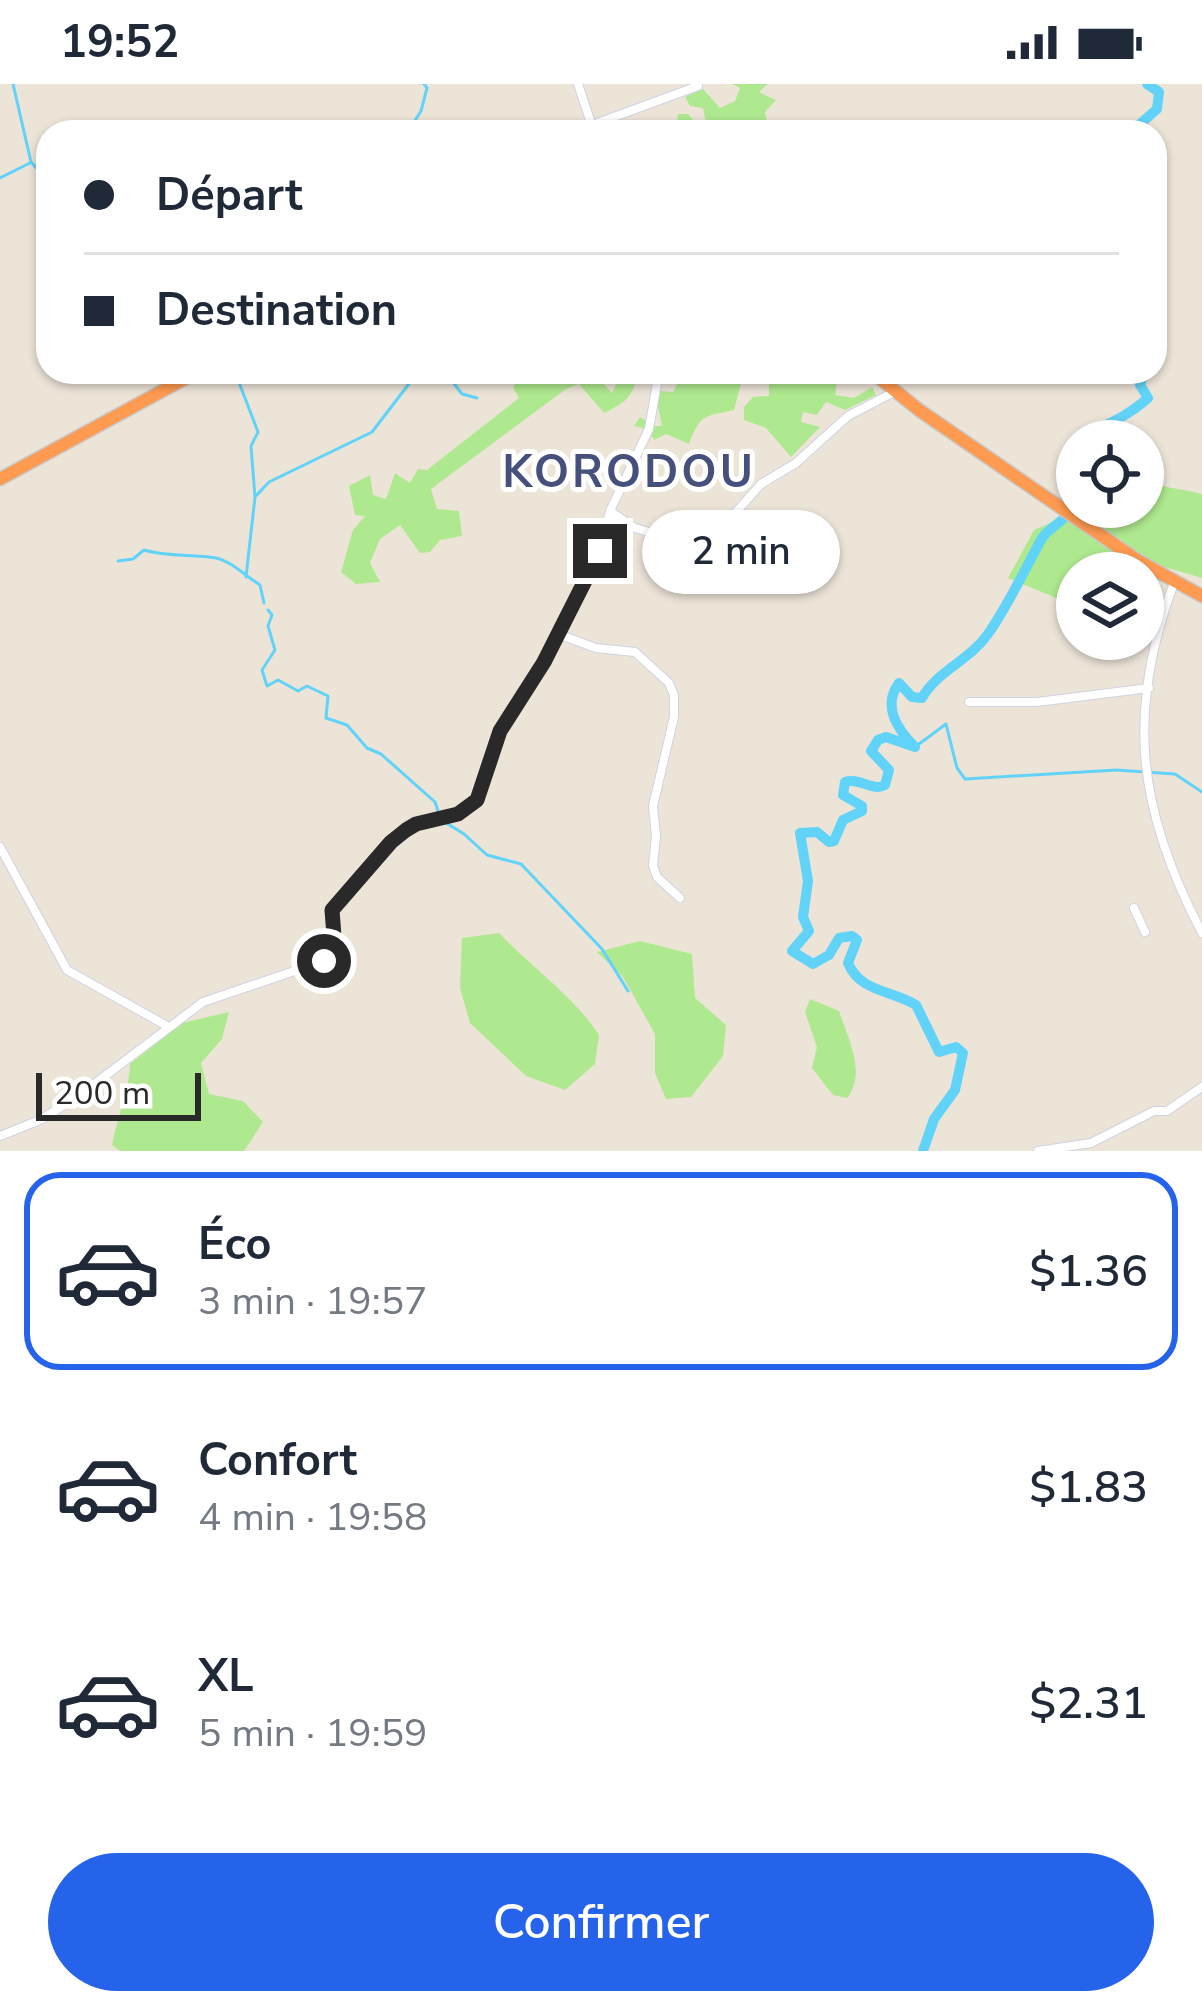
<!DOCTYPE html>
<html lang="fr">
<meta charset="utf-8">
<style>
body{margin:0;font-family:"Nunito Sans",sans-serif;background:#f2f2f3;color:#1f2937;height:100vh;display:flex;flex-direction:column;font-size:45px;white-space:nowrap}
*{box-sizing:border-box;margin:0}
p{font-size:39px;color:#747a83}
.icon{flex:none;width:66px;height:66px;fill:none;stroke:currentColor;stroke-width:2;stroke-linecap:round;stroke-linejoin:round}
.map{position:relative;height:1067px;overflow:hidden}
.details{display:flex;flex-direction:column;background:#fff;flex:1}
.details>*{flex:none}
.hud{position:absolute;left:36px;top:36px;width:1131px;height:264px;border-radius:36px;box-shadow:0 3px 9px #0004;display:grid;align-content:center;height:264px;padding:0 48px;background:#fff}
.fabs{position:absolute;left:1056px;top:336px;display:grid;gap:24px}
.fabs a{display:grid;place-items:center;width:108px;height:108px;border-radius:50%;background:#fff;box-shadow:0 3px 9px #0004;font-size:60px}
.scale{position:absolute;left:36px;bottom:30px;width:165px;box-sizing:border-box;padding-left:12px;border:6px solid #292929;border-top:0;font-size:33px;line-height:42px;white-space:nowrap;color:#292929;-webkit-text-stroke:9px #fff;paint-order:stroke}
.end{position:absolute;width:54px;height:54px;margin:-27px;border:15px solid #292929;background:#fff;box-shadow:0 0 0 6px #fff}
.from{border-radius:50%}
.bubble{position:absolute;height:84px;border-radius:42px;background:#fff;box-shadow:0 3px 9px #0004;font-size:39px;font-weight:600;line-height:84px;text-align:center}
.hud b{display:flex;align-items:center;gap:42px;height:114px;font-size:45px}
.hud b+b{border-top:3px solid #e0e1e3}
.hud i{width:30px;height:30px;background:#1f2937}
ul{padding:21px 0 0;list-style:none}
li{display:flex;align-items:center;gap:36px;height:198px;margin:0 24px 18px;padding:0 24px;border:6px solid transparent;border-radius:36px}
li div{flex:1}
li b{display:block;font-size:45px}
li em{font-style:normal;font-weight:600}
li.active{border-color:#2563eb}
li>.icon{width:108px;height:108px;stroke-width:1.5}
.button{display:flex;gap:24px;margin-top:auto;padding:24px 48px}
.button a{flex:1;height:138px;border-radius:72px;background:#2563eb;color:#fff;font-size:48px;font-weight:600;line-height:138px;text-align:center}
.status{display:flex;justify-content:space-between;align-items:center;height:84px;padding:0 60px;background:#fff;direction:ltr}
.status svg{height:33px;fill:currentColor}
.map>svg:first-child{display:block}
.green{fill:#afe98f}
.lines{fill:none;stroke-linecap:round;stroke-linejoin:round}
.stream{stroke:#61d3f9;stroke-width:3}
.river{stroke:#61d3f9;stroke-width:10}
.minor-casing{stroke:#ced2e3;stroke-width:10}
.highway-casing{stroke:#c7c7c7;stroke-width:15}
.minor{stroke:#fff;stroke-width:8}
.highway{stroke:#ff9a51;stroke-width:12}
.route{stroke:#292929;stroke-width:15}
.labels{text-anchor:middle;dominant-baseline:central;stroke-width:10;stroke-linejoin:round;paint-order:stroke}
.district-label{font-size:45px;font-weight:bold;letter-spacing:3px;fill:#45507d;stroke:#fff}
</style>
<div class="status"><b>19:52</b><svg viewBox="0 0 49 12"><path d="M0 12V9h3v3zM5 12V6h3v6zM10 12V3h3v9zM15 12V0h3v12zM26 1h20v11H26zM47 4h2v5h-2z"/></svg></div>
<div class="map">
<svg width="1202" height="1067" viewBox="0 0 1202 1067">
<rect width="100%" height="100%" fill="#ede4d8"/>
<!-- green -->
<path class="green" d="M732 0H768L759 8 776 16 765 28 769 48H688L677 41 678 30H688L697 40 706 39 703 24 690 22 685 13 703 5 720 24 735 17 740 4Z
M520 288H537L536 294 547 298 561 288H593L612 309 622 288 636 295C633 314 621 321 604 329L579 300 566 305 431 405 437 425 459 427 462 452 440 456 430 468 420 469 400 441 380 455 370 479 380 498 356 500 341 488 353 446 365 432 355 431 349 402 370 391 373 411 386 415 395 389 410 399 418 385 427 386 519 314 513 304Z
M684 288H702L704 301 720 288H744L734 326C705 333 701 328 689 360L666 350 654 356 647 345 634 342 640 333 653 342H662L656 313 660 307 673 308Z
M769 288H823L822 292 837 298 835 311 854 314 872 303 876 311 845 326 826 318 817 331 803 328 801 338 820 343 791 373 766 344 744 336V323L753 313 769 312Z
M1143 394C1163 405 1180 404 1202 410V494L1137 475 1113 489H1077V518L1073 521 1008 494 1034 446 1088 423H1143Z
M499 849C530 882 576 914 599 951L595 980 565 1006 526 992 470 939 460 904 462 854Z
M640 857 692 870 695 914 726 941 723 972 691 1013 666 1015 655 989V950L623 893 597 868Z
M810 915 839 927C848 954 867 990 847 1014L833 1011 812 984 817 963 805 928Z
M229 928 222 955 201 979 209 1010 243 1017 263 1038 244 1067H120L112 1061C117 1032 129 1009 130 980L182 939Z"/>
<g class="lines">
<!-- stream -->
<path class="stream" d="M13 0 31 78 48 97
M408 48 421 27 427 4 424 0
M0 94 30 79
M235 288 258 348 251 362 255 413 246 493
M445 288 462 310 477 314
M255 413 269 398 372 348 418 288
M118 477 133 475 144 466C167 473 192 470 216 474 231 477 247 493 260 501L264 519
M268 526 272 531 268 542 275 566 262 586 267 602 278 596 298 607 307 602 328 612 326 634 347 641 367 664 381 670 435 718 439 730
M915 663 946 640 957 684 965 695 1116 686 1175 690 1202 708
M443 737 464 750 487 771 521 780 602 865 628 907"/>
<!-- river -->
<path class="river" d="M1111 48 1139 41 1157 25 1159 8 1147 0
M1155 259V265
M1082 357 1085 351C1108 340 1128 332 1148 314L1140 301 1144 288
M1077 368V381
M923 1067 934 1035 955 1006 963 969 956 963 939 968 916 921C891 906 860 908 848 879L857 856 852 852 839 854 829 871 813 880 792 867 809 847 803 833 808 797 800 749 817 748 829 758 834 757 843 736 862 727V722L843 711 845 698C859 693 873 708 885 701L889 686 871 667 878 656 886 653 915 663C897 645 882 622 899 599L912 613 922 614C937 587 970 576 988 550 1009 520 1024 487 1042 454 1048 445 1056 442 1063 435 1069 429 1072 419 1077 411"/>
<!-- minor casing -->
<g class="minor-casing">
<path id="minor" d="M578 0 594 48
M592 41 698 2
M610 427 635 444 666 453 682 472 698 471 761 400 796 379 848 332 896 307
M1174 499C1125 629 1138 727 1202 849
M558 550 596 564 635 568 669 599 674 611V633L653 722 656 752 653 782 657 793 680 814
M969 618H1037L1149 604
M0 763 67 886 167 942
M1134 824 1145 848
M0 1052 40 1036 77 1013 203 918 324 877 334 852 332 827 391 758 406 746 416 740 458 729 477 716 500 647 544 578 600 467 610 427 649 345 659 288
M1038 1067 1091 1059 1154 1027H1167L1202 1003"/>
</g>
<!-- highway casing -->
<g class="highway-casing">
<path id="highway" d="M872 288 919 326 1137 476 1202 512
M0 395 197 288"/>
</g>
<!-- minor -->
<use href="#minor" class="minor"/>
<!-- highway -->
<use href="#highway" class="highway"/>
</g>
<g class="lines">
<!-- route -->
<path class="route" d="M324 877 334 852 332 826 391 758 406 746 416 740 458 730 477 716 500 647 544 578 600 467"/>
</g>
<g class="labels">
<!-- district labels -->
<g class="district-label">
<text x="629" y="388">KORODOU</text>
</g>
</g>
</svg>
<div class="fabs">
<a><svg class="icon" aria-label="locate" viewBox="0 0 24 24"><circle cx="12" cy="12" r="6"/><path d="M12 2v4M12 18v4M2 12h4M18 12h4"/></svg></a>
<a><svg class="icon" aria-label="layers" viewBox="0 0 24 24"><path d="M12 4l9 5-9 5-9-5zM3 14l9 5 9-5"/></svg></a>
</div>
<div class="scale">200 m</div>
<i class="end from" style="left:324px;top:877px"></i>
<i class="end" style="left:600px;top:467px"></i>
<div class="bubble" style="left:642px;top:426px;width:198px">2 min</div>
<div class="hud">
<b><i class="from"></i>Départ</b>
<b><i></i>Destination</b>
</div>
</div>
<section class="details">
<ul>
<li class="active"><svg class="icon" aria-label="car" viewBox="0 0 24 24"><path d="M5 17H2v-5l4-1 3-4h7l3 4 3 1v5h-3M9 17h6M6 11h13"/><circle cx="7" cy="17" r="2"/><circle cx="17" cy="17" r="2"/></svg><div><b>Éco</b><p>3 min · 19:57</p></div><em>$1.36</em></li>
<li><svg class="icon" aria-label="car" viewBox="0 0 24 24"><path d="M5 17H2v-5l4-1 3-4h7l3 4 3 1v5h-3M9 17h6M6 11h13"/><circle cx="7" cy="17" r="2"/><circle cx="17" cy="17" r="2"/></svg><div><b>Confort</b><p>4 min · 19:58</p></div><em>$1.83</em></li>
<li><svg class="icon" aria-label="car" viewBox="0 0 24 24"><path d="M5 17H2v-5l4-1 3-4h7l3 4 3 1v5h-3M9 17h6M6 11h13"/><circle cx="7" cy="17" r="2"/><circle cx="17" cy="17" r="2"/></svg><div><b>XL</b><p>5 min · 19:59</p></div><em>$2.31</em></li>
</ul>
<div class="button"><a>Confirmer</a></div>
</section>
